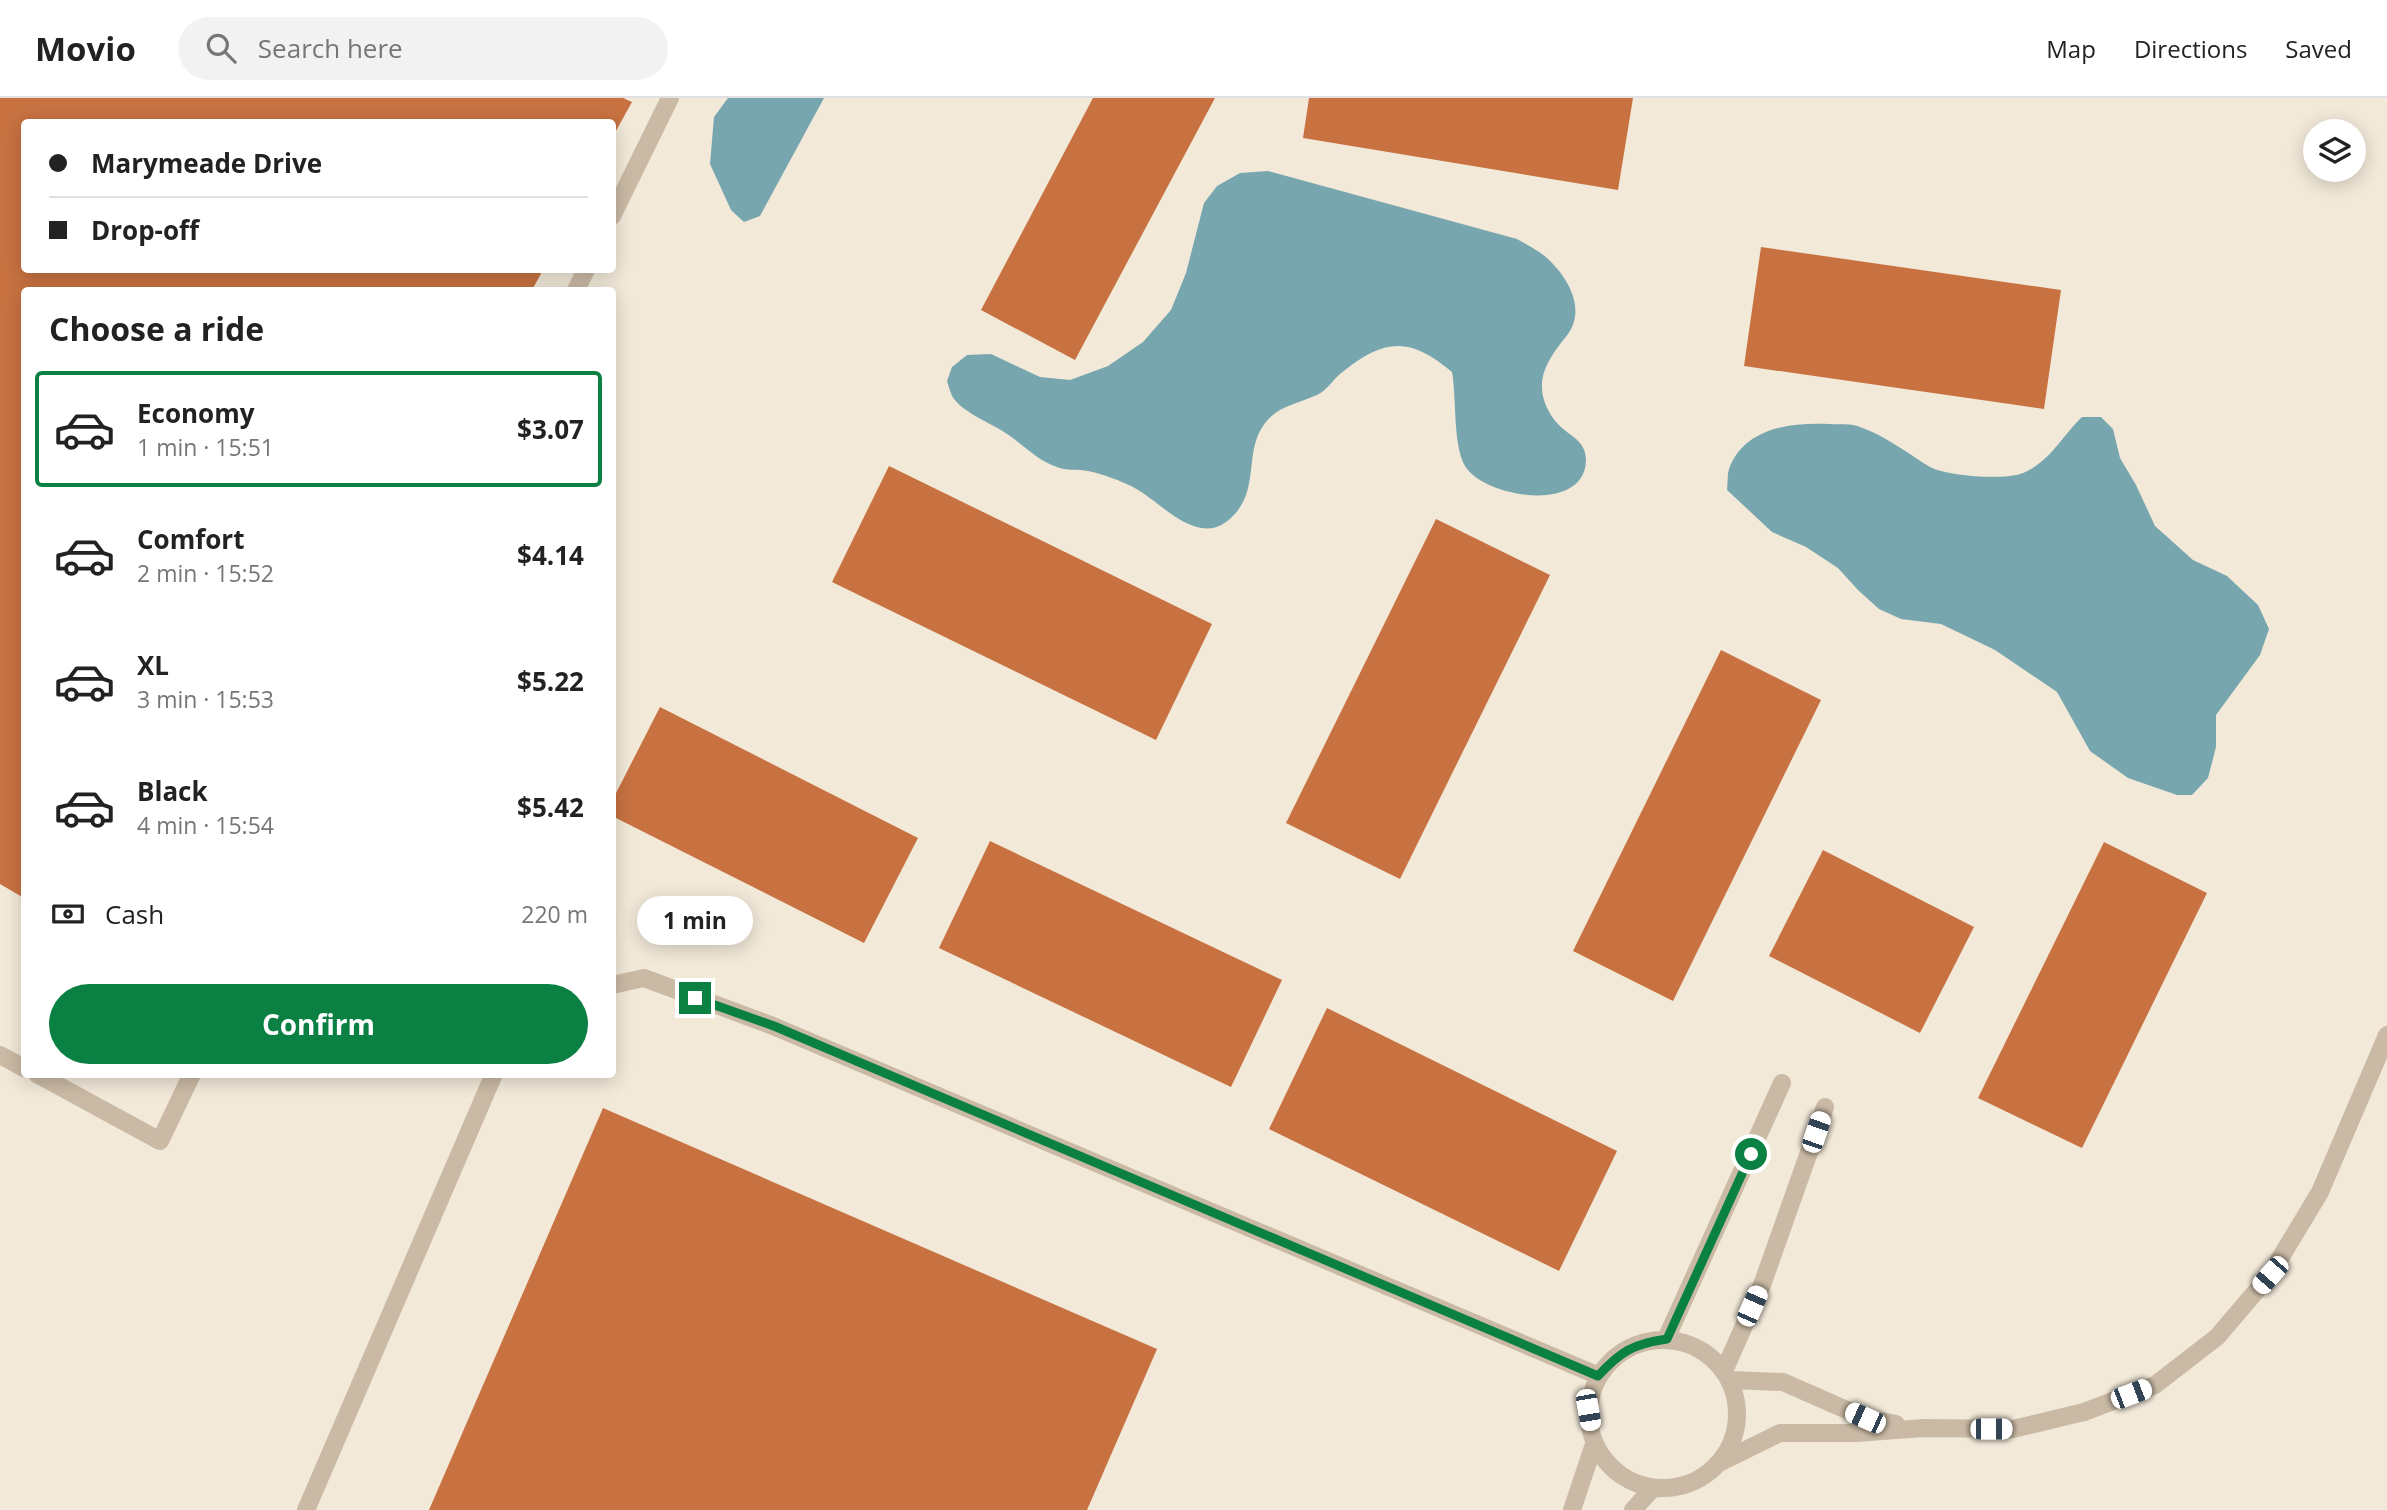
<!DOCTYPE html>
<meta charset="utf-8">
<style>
body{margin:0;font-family:"Open Sans",sans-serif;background:#f2f2f2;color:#222;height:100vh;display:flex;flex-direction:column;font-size:26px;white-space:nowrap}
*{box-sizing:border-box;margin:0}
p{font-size:23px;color:#767676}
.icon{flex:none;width:38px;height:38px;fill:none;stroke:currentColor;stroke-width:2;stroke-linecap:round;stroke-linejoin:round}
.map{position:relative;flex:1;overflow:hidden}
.panel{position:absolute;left:21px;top:189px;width:595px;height:791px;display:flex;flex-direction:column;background:#fff;border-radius:7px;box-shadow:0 4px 18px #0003}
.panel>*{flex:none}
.top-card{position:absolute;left:21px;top:21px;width:595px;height:154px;border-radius:7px;box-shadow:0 4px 18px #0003;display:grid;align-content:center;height:154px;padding:0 28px;background:#fff}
.buttons{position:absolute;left:2303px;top:21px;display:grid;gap:14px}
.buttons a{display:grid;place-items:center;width:63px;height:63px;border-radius:50%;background:#fff;box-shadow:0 4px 18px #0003;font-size:35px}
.end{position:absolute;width:32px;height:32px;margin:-16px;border:9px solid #0b8043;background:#fff;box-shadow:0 0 0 4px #fff}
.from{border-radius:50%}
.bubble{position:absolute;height:49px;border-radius:24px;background:#fff;box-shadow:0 4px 18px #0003;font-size:23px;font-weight:700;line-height:49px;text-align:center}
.car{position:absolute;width:21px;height:42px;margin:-21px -10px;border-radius:9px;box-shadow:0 0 5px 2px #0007;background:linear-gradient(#fff 24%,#345 0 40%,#fff 0 76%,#345 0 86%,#fff 0)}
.top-card b{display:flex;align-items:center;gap:24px;height:66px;font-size:26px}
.top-card b+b{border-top:2px solid #e0e0e0}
.top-card i{width:18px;height:18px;background:#222}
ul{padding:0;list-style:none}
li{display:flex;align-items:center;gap:21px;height:116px;margin:0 14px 10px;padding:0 14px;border:4px solid transparent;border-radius:7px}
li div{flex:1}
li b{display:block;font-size:26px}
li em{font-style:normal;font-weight:700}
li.on{border-color:#0b8043}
li>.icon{width:63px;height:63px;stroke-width:1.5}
h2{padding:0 28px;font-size:32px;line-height:84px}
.pay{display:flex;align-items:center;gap:18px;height:77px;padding:0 28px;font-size:26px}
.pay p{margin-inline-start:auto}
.button{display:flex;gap:14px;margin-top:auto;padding:14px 28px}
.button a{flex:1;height:80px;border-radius:42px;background:#0b8043;color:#fff;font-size:28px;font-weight:700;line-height:80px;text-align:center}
header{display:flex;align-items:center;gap:42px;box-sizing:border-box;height:98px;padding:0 35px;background:#fff;border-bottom:2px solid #e0e0e0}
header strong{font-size:33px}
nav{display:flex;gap:38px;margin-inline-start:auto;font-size:24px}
.search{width:490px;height:63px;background:#f2f2f2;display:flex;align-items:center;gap:18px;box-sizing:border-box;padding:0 24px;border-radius:38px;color:#767676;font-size:26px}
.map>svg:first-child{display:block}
.water{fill:#78a6af}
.building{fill:#c87241}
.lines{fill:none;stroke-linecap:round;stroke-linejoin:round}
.service{stroke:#cabaa5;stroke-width:18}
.minor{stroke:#cabaa5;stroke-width:18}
.route{stroke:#0b8043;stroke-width:9}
</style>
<header>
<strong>Movio</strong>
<div class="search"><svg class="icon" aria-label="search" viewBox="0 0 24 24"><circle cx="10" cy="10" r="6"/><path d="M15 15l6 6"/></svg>Search here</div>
<nav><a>Map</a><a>Directions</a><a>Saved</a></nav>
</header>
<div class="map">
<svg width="2387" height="1412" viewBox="0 0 2387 1412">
<rect width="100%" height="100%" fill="#f2e9d9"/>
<!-- water -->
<path class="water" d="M728 0H824L760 118 744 124 731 112 710 66 714 19Z
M1268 73 1517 141C1527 147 1540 153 1548 161 1568 180 1586 210 1568 236 1557 250 1542 268 1542 287 1541 300 1549 317 1558 326 1569 338 1586 342 1586 362 1585 415 1491 400 1468 372 1452 354 1457 300 1452 274 1409 238 1384 240 1340 276 1333 282 1326 293 1317 297 1297 306 1276 308 1263 328 1243 357 1262 397 1226 424 1195 447 1160 403 1133 389 1121 383 1103 376 1088 373 1078 371 1066 373 1057 369 1036 362 1022 345 1004 334 990 325 965 315 955 302 951 298 949 289 947 283L952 269 967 257 991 256 1040 279 1070 282 1108 268 1143 244 1171 212 1186 175 1204 105 1217 88 1240 75Z
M2082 319H2101L2113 331 2120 360 2136 387 2155 428 2193 462 2227 478 2258 507 2269 531 2260 557 2216 617V649L2208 680 2192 697H2177L2128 680 2090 653 2057 594 1995 552 1941 526 1901 521 1879 511 1858 492 1838 470 1806 449 1772 434 1727 392C1728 386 1727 377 1729 371 1744 330 1791 324 1829 326 1839 327 1851 325 1860 329 1886 338 1907 355 1930 369 1947 378 2001 382 2020 376 2049 366 2061 339 2082 319Z"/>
<!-- building -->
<path class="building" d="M0 0H623L632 4 612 40V24H24V172H543L532 192H24V800L0 786Z
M1093 0H1215L1075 262 981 212Z
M1309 0H1633L1618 92 1303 40Z
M1761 149 2061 192 2044 311 1744 268Z
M889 368 1212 526 1156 642 832 484Z
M1436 421 1550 477 1400 781 1286 725Z
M1721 552 1821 602 1673 903 1573 853Z
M660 609 918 740 864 845 612 718V703Z
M990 743 1282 882 1231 989 939 850Z
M2104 744 2207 795 2082 1050 1978 1000Z
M1823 752 1974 829 1920 935 1769 858Z
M1327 910 1617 1053 1559 1173 1269 1031Z
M603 1010 1157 1251 1087 1412H429Z"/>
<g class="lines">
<!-- service -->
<path class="service" d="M612 118 670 0
M576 192 586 172
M612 887 644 880 773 928 1599 1278
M0 957 24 970
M37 976 160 1043 192 976
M306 1412 494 976"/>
<!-- minor -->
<path class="minor" d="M1666 1241 1782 985
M1589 1316a74 74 0 1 1 148 0a74 74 0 1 1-148 0Z
M1724 1273 1762 1187 1825 1009
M1730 1282 1783 1284 1865 1320 1896 1326
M1717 1366 1780 1335H1856L1924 1330 2013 1331 2084 1314 2155 1287 2217 1239 2270 1177 2320 1094 2387 937
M1572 1412 1594 1346
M1633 1412 1652 1391 1662 1390"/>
</g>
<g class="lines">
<!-- route -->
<path class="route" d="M695 900 774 928 1598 1278C1621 1253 1633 1246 1667 1241L1751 1056"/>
</g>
</svg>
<div class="buttons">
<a><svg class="icon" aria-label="layers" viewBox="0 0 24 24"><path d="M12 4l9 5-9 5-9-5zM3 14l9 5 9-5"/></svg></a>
</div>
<i class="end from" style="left:1751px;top:1056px"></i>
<i class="end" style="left:695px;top:900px"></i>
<div class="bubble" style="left:637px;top:798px;width:116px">1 min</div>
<i class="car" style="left:1816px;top:1034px;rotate:19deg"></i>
<i class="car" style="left:2270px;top:1177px;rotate:221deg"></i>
<i class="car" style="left:1752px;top:1208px;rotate:24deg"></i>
<i class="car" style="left:2131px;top:1296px;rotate:69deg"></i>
<i class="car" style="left:1588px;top:1312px;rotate:170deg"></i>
<i class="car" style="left:1865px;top:1320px;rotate:294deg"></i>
<i class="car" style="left:1991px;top:1331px;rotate:90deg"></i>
<div class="top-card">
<b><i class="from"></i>Marymeade Drive</b>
<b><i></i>Drop-off</b>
</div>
<section class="panel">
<h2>Choose a ride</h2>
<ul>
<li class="on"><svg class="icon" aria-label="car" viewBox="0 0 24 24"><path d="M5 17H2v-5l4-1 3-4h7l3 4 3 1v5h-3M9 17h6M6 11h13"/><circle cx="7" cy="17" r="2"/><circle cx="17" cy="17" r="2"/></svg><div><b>Economy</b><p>1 min · 15:51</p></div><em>$3.07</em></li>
<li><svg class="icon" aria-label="car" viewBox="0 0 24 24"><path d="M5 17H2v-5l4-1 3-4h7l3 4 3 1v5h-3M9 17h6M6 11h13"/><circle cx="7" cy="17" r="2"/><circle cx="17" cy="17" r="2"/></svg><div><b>Comfort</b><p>2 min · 15:52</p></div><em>$4.14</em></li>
<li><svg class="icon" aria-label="car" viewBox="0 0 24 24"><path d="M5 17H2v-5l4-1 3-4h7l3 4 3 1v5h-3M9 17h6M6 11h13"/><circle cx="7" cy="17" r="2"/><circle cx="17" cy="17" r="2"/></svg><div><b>XL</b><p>3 min · 15:53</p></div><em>$5.22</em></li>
<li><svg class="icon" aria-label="car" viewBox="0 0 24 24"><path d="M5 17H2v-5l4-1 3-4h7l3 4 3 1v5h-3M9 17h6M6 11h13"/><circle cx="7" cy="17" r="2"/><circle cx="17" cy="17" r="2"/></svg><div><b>Black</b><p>4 min · 15:54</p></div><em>$5.42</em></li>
</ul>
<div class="pay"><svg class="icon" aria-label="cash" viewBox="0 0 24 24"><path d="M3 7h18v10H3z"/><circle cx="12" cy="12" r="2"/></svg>Cash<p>220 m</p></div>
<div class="button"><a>Confirm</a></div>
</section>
</div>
